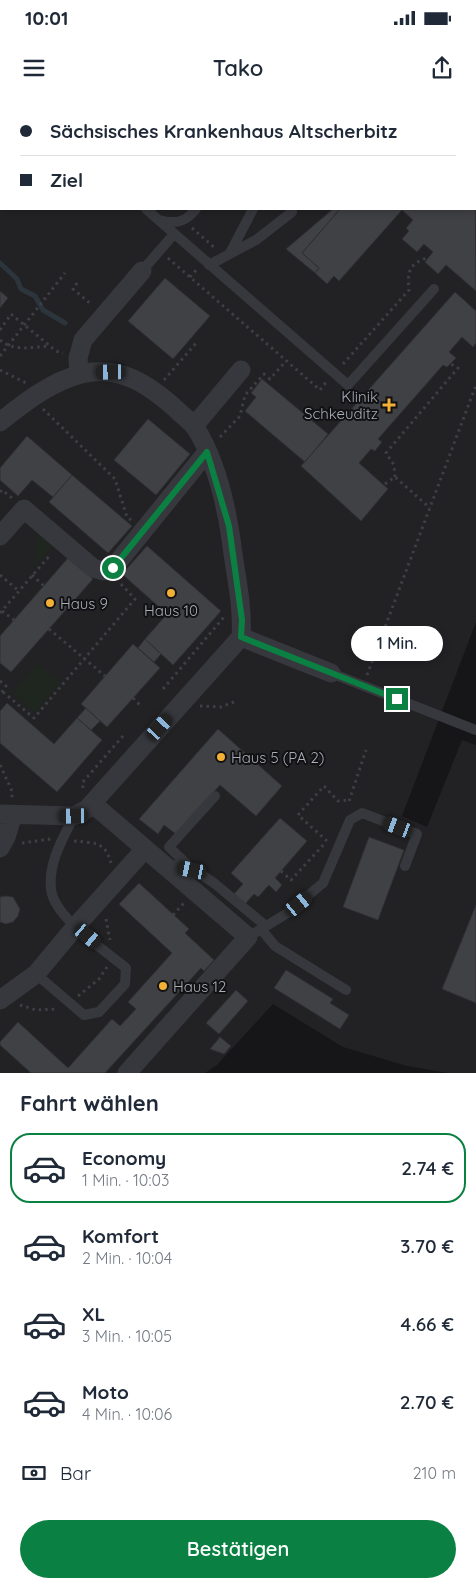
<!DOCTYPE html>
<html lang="de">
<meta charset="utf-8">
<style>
body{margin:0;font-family:Quicksand,sans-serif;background:#f6f6f7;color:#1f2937;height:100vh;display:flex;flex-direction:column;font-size:19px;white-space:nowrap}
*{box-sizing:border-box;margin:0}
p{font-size:16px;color:#747a83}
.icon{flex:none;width:28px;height:28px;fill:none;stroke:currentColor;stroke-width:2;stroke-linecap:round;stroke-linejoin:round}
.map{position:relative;height:973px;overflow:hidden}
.sheet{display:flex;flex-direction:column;background:#fff;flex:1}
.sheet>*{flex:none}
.hud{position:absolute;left:0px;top:0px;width:476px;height:110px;box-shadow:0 2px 8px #0003;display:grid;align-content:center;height:110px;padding:0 20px;background:#fff}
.end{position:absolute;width:22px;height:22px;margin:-11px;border:6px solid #0b8043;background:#fff;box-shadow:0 0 0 2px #fff}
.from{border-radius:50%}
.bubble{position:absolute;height:35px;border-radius:18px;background:#fff;box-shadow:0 2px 8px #0003;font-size:16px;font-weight:600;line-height:35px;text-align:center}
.car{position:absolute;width:15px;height:30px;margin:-15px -8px;border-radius:6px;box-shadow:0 0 4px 1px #0007;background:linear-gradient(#222 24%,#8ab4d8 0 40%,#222 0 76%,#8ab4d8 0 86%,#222 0)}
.hud b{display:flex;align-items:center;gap:18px;height:48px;font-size:19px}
.hud b+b{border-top:1px solid #e0e1e3}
.hud i{width:12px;height:12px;background:#1f2937}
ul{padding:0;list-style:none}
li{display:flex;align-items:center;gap:15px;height:70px;margin:0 10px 8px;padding:0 10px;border:2px solid transparent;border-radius:20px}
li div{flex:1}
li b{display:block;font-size:19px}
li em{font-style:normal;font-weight:600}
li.current{border-color:#0b8043}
li>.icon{width:45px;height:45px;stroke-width:1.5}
h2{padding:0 20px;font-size:22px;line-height:60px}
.pay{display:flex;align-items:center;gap:12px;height:55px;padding:0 20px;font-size:19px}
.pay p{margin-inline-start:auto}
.button{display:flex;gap:10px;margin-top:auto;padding:10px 20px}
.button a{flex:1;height:58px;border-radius:30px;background:#0b8043;color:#fff;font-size:20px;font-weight:600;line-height:58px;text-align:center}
.status{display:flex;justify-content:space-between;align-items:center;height:35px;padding:0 25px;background:#fff;direction:ltr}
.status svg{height:14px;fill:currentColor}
header{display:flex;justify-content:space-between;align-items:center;height:65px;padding:0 20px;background:#fff;font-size:22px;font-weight:600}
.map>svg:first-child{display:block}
.built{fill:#222225}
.green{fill:#1e261f}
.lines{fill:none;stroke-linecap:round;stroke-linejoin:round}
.stream{stroke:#2c353c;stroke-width:5}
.building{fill:#404145;stroke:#303034}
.path{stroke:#3d3f44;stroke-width:3;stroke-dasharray:2.5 4;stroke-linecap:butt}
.service{stroke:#37383d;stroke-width:10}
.minor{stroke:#37383d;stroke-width:19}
.route{stroke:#0b8043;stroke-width:6}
.poi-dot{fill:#f2b134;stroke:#111113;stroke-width:2}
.labels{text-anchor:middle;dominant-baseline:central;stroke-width:4;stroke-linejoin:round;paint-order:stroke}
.poi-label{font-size:15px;fill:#a8adb8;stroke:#111113;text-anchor:start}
</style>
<div class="status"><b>10:01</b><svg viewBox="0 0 49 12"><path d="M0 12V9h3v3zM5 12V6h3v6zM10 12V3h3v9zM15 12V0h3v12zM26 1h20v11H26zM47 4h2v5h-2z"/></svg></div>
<header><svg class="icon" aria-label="menu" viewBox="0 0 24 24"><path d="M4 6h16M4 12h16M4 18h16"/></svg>Tako<svg class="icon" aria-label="share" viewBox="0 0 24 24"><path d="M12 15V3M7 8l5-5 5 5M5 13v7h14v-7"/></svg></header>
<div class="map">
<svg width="476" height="973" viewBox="0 0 476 973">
<rect width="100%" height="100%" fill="#161618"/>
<!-- built -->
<path class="built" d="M35 0H476V522L402 716 427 727 462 640 476 645V973H448L407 966 343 947 273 904 217 965 205 973H0V43L1 41V109H475V1Z"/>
<!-- green -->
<path class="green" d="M39 429 55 443 33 469Z
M38 564 60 583 35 613 12 594Z"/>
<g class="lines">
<!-- stream -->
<path class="stream" d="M0 163 17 179 21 189 35 196 43 210 65 223"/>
</g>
<!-- building -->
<path class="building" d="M277 0H380L382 1H279Z
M434 0H476V27L475 1Z
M475 63 476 191 446 165 438 174 425 162 433 152 424 144 417 152 402 139 409 131 406 128 413 120 402 110 339 181 334 176 327 184 315 173 319 168 302 153 340 109H475Z
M333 109H340L302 153 319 168 315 173 286 149Z
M165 178 210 216 173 259 128 221Z
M0 191 8 198 0 208Z
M455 192 476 211V243L473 247 462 237 449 252 456 258 447 267 443 265 378 339 382 342 375 351 371 349 359 363 388 389 361 421 301 366Z
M262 279 328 334 305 362 245 311 256 297 251 293Z
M148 319 190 354 156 395 114 360Z
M27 336 72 375 53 397 32 380 18 396 0 380V368Z
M72 375 132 426 108 453 49 402Z
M147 446 221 511 173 565 145 539 167 514 122 474Z
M68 458 93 479 11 572 0 563V536Z
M145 539 161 554 154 562 138 548Z
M133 544 160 568 107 627 81 604Z
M7 603 54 644 77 618 102 640 57 692 0 643V611Z
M86 608 100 621 91 630 77 618Z
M218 629 282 686 256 716 220 685 176 734 164 725 158 734 139 719Z
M280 718 307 741 275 778 282 785 276 792 269 785 258 797 254 794 245 804 234 794 243 784 231 773Z
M369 737 404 750 378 820 343 807Z
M139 783 189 829 185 833 214 860 204 871 201 868 105 973H31L0 945V942L18 922 68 968 112 919 120 926 136 909 128 902 172 853 119 804Z
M6 796 13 797 20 809 18 816 13 822 6 824 0 822V797Z
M476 805V903L442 889Z
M286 870 333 899 330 903 349 915 340 929 274 888Z
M236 890 248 901 219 934 206 923Z
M220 937 231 946 224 954 210 949Z"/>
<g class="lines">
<!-- path -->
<path class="path" d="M258 0 260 1
M0 27 1 26
M475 36 476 34
M192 128 216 149
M168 158 320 290 327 281
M190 177 198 168
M77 183 73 189 92 205
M0 230 11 214 56 251 63 253
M0 240C14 252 32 247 50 246
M0 256 65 173
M343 264 409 190C407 169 410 164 429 157
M0 270 26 283
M164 280 197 242
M43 309 115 379 127 417 131 420
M220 337 240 316 245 295 264 274 270 279 286 261
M395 377 394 365 386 353 458 268 451 264
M385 384 395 377 430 408
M0 392 2 390 12 398
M0 475 19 491
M32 475 44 486
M2 511 14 520
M0 513 51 454
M49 529 105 576
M367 575 476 285
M0 581 6 586 0 595
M163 589 224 517
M3 592 34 618 135 499 119 482
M133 598 141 606
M200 606 221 607 236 601
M0 665 12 691V699
M83 688 82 683 123 636
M349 701 366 650
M74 741C94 743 105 741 111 763
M327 741 298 715 324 686 338 701 349 700
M22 743 51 739
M281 771 291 780 326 742
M173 815 184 803
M106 819 110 840
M78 896 99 879 107 867
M20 905 36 910 58 909"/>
<!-- service -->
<path class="service" d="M23 0 24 1
M146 109 348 285 434 189
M159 120C175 124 185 123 196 109
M230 153 253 109
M209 165 256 140 292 112
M142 171 174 134
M331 573 476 630
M168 764 193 769 214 783 266 826
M192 769 169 747 215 696
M261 829 275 846 346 890
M248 837 286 814 323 783 350 720 362 713 417 734 405 766
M36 874 84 915 99 912 125 884 126 868C105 850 54 818 51 789 48 763 63 738 74 716"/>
<!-- minor -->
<path class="minor" d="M79 274 78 258 83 240 142 171
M0 322C24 303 50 282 81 274 120 265 148 284 176 309 182 315 190 321 195 327 218 363 228 413 233 454 237 481 243 509 241 537L87 709 74 716 0 714
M194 326 241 270
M0 436 24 409 93 468 103 471 113 468 207 352
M241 537 331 573
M93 704 248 837 127 973
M0 748 6 737 13 715
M0 900 36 874 76 826 144 750"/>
</g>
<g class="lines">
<!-- route -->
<path class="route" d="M113 468 207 352 229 426 242 520 241 537 397 599"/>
</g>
<!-- markers -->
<g class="poi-dot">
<path d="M386.5 297.5h5v5h5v5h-5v5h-5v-5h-5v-5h5z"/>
<circle cx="171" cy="493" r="5"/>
<circle cx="50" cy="503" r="5"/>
<circle cx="221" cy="657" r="5"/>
<circle cx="163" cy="886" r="5"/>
</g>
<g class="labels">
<!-- poi labels -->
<g class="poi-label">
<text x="378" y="296" text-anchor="end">Klinik<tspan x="378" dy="17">Schkeuditz</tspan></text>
<text x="60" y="503">Haus 9</text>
<text x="171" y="510" text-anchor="middle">Haus 10</text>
<text x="231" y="657">Haus 5 (PA 2)</text>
<text x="173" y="886">Haus 12</text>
</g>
</g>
</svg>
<i class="end from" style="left:113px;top:468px"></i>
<i class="end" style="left:397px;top:599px"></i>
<div class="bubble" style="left:351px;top:526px;width:92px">1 Min.</div>
<i class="car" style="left:111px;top:272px;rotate:269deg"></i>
<i class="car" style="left:160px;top:627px;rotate:42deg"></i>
<i class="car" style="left:74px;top:716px;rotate:269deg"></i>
<i class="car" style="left:398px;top:727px;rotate:291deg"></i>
<i class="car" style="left:192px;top:770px;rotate:282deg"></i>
<i class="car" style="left:299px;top:804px;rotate:51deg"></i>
<i class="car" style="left:88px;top:836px;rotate:130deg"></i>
<div class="hud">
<b><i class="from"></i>Sächsisches Krankenhaus Altscherbitz</b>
<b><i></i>Ziel</b>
</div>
</div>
<section class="sheet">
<h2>Fahrt wählen</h2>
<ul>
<li class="current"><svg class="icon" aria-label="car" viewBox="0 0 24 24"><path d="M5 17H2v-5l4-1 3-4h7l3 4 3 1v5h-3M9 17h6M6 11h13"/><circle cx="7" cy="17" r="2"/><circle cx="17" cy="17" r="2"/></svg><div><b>Economy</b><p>1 Min. · 10:03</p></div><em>2.74 €</em></li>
<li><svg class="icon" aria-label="car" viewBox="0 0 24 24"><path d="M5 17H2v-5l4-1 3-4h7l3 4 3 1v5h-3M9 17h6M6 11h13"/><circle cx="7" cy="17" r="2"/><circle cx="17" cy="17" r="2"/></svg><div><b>Komfort</b><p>2 Min. · 10:04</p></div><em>3.70 €</em></li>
<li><svg class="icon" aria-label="car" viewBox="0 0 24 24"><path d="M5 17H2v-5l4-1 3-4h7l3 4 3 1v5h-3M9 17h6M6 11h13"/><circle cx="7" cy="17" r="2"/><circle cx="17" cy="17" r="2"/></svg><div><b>XL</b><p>3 Min. · 10:05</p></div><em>4.66 €</em></li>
<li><svg class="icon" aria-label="car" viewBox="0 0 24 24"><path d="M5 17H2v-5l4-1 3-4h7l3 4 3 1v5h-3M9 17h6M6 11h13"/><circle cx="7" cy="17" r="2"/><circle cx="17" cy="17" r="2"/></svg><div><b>Moto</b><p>4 Min. · 10:06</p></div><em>2.70 €</em></li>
</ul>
<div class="pay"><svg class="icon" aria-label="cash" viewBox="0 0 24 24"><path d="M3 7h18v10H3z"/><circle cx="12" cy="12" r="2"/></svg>Bar<p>210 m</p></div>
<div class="button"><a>Bestätigen</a></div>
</section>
